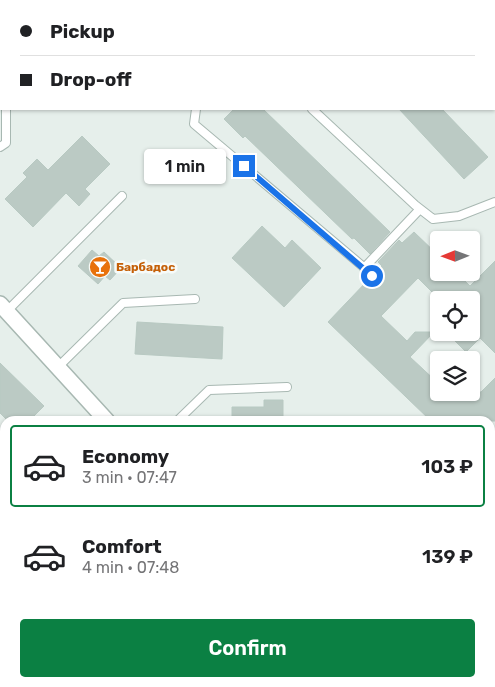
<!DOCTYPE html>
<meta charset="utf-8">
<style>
body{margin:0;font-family:Rubik,sans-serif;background:#f2f2f2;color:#202124;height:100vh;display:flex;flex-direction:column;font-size:19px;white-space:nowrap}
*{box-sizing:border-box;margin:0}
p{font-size:16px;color:#757577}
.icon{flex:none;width:28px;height:28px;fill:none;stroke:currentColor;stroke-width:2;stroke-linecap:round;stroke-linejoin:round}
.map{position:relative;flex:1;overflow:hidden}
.side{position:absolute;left:0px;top:416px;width:495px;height:271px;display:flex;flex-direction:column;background:#fff;border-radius:15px 15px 0 0;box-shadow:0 1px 4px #0004}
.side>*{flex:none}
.top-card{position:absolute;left:0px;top:0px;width:495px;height:110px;box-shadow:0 1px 4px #0004;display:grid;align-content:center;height:110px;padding:0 20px;background:#fff}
.needle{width:32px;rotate:269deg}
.tools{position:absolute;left:430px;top:231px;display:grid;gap:10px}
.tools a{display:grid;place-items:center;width:50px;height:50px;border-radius:5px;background:#fff;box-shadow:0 1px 4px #0004;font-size:25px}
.end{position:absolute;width:22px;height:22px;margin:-11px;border:6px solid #1a73e8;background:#fff;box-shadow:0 0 0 2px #fff}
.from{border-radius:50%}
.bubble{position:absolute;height:35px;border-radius:5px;background:#fff;box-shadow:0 1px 4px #0004;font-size:16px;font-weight:600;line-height:35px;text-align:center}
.top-card b{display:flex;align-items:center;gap:18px;height:48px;font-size:19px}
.top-card b+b{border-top:1px solid #e0e0e0}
.top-card i{width:12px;height:12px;background:#202124}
ul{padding:9px 0 0;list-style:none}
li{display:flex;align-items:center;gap:15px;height:82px;margin:0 10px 8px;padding:0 10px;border:2px solid transparent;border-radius:5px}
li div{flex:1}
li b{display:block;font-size:19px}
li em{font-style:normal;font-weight:600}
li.selected{border-color:#0b8043}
li>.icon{width:45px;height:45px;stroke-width:1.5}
.action{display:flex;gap:10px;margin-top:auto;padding:10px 20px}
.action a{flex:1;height:58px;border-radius:5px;background:#0b8043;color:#fff;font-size:20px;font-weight:600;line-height:58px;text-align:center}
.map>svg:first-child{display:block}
.built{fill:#d4dfda}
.building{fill:#bbcac4;stroke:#b8c9c2}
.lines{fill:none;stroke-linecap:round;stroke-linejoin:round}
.lane-casing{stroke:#a8b8b2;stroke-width:10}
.street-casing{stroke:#a8b8b2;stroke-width:18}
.lane{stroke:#fff;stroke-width:8}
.street{stroke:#fff;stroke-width:15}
.route{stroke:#1a73e8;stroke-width:6}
.labels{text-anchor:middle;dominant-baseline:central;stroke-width:5;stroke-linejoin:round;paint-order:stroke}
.food-label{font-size:12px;font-weight:bold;fill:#c56008;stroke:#f7fbf9;text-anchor:start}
</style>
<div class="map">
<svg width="495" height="687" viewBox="0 0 495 687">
<rect width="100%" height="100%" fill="#e6efeb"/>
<!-- built -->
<path class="built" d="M0 0H52L1 1 0 49Z"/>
<!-- building -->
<path class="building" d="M234 109H263L390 232 370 254 354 238 352 239 245 136 243 138 224 119Z
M399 109H442L488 157 464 179Z
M82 136 110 164 85 189 90 194 79 206 66 193 33 227 5 199 27 177 23 173 37 159 48 170Z
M262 226 285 248 292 240 321 268 284 307 232 258Z
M414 232 439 256V272H456L470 286 495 261V353L480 338 466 352 446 332H471V300H440L418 278 381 316 407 341 415 332H434L410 357 439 384V392H481L495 378V421H431L328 322 369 279 372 281 377 279 379 276 377 271 382 266 378 262 399 240 402 243Z
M92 250 99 256 104 252 121 268 110 280 105 276 98 284 78 266Z
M137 322 223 327 222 359 135 354Z
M0 363 44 406 29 421H8L0 413Z
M264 400H283V421H232V407H264Z"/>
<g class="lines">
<!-- lane casing -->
<g class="lane-casing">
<path id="lane" d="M30 1 31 0
M0 87 1 89
M196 109 194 124 373 275
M312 109 415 205 433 219 459 216 495 202
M0 147 6 143V109
M364 268 420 209
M7 311 122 196
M58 367 123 303 195 299
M177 421 209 390 287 387
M495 454 493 459 495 466
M0 499 5 504
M0 666 5 659
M190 687 193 682"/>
</g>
<!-- street casing -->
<g class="street-casing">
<path id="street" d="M0 304 107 421
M332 682 336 687"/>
</g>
<!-- lane -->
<use href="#lane" class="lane"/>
<!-- street -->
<use href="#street" class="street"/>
</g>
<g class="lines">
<!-- route -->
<path class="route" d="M244 166 372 276"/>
</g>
<!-- icons -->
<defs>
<g id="bar-disc" transform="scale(1.125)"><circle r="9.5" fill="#e8710a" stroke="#f7fbf9"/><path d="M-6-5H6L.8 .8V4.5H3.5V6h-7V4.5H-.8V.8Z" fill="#fff"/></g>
</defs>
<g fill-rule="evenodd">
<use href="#bar-disc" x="100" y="267"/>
</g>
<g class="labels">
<!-- food labels -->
<g class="food-label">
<text x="116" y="267">Барбадос</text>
</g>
</g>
</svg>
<div class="tools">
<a><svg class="needle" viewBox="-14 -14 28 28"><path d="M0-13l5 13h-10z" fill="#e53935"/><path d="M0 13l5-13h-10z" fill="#757577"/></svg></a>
<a><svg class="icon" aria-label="locate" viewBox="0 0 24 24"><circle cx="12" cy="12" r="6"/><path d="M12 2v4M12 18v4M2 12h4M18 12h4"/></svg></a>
<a><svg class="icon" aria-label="layers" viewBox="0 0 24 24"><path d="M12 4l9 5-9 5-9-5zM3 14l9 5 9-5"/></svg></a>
</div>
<i class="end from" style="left:372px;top:276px"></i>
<i class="end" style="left:244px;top:166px"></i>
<div class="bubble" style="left:144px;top:149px;width:82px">1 min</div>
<div class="top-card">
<b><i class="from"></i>Pickup</b>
<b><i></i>Drop-off</b>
</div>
<section class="side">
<ul>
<li class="selected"><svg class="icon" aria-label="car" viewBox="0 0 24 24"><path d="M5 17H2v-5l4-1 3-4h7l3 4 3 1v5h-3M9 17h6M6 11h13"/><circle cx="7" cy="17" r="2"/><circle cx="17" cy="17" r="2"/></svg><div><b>Economy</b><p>3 min · 07:47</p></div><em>103 ₽</em></li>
<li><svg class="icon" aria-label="car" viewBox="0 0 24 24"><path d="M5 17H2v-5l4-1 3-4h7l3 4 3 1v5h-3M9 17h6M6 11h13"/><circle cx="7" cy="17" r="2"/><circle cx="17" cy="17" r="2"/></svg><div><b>Comfort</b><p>4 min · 07:48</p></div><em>139 ₽</em></li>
</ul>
<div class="action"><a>Confirm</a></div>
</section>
</div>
